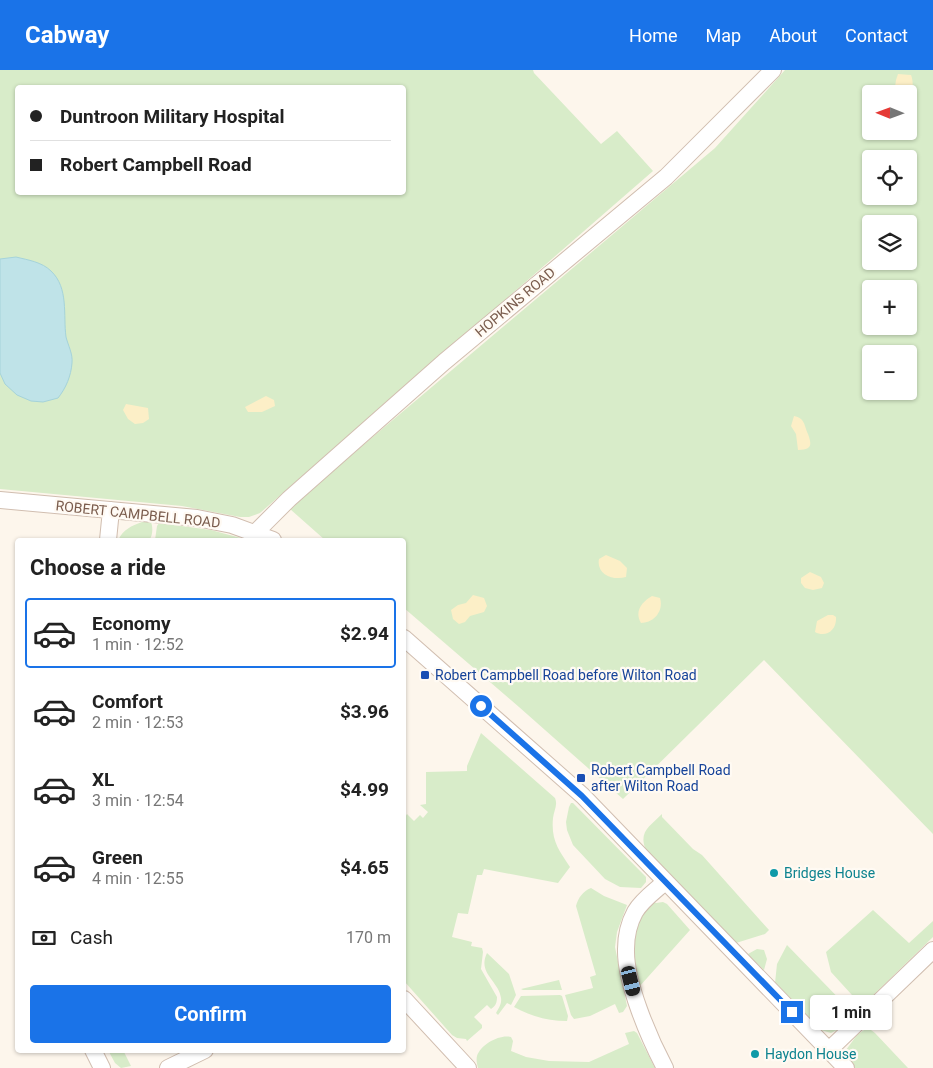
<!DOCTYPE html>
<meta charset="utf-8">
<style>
body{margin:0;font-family:Roboto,sans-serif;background:#f2f2f2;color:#222;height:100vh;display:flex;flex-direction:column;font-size:19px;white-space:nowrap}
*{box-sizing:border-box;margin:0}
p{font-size:16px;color:#767676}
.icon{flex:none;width:28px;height:28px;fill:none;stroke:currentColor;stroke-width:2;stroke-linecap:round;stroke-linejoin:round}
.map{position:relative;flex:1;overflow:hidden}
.panel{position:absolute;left:15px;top:468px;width:391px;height:515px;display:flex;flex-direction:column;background:#fff;border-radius:5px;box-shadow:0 1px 4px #0004}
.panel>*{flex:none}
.hud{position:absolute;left:15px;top:15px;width:391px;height:110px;border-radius:5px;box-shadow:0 1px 4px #0004;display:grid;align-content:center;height:110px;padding:0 15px;background:#fff}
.needle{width:32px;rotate:271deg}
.controls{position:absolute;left:862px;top:15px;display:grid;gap:10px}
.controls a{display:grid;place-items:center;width:55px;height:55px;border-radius:5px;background:#fff;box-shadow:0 1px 4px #0004;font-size:25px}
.end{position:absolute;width:22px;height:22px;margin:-11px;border:6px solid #1a73e8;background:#fff;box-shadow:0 0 0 2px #fff}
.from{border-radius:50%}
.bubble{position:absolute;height:35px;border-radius:5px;background:#fff;box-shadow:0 1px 4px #0004;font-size:16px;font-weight:700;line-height:35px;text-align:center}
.car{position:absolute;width:15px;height:30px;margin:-15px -8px;border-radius:6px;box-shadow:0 0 4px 1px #0007;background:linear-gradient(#222 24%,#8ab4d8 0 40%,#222 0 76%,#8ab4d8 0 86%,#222 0)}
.hud b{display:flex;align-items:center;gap:18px;height:48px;font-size:19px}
.hud b+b{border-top:1px solid #e0e0e0}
.hud i{width:12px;height:12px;background:#222}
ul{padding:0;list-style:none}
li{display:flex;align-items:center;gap:15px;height:70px;margin:0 10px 8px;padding:0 5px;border:2px solid transparent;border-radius:5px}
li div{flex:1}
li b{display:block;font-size:19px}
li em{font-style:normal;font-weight:700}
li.selected{border-color:#1a73e8}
li>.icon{width:45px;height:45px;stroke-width:1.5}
h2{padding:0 15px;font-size:22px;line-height:60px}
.pay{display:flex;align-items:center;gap:12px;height:55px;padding:0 15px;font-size:19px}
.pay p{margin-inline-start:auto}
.action{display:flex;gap:10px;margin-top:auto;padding:10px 15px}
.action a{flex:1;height:58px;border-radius:5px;background:#1a73e8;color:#fff;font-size:20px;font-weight:700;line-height:58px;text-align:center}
header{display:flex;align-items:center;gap:30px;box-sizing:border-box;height:70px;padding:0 25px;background:#1a73e8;color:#fff}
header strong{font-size:24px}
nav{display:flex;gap:28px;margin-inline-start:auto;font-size:18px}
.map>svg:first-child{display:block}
.green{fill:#d8ecc9;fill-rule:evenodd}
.sand{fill:#fcefc7}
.water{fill:#bfe3e8;stroke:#a5d3da}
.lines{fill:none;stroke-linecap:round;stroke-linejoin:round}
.street-casing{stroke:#d1beb0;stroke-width:18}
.street{stroke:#fff;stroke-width:16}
.route{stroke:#1a73e8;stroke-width:6}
.transit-dot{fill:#1a4fb4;stroke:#fffaf3;stroke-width:2}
.culture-dot{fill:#0f9aa8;stroke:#fffaf3;stroke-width:2}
.labels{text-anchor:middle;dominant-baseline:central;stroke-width:4.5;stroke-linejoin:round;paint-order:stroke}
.street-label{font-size:14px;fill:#7a5c4d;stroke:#fffaf3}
.transit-label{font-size:14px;fill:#164399;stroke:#fffaf3;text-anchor:start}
.culture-label{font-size:14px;fill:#0d838f;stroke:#fffaf3;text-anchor:start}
</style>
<header>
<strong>Cabway</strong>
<nav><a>Home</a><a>Map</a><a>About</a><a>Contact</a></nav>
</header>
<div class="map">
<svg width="933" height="998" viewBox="0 0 933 998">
<rect width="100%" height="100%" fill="#fdf6ec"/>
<!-- green -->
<path class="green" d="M0 0H533L534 3 601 74 617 61 653 101 260 443 249 447H240L182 436 0 419ZM18 18H404V122H18Z
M785 0H933V764L764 590 623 729 519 637 404 538V470H325L290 439 291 436 715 78ZM871 24H909V61H871ZM871 89H909V126H871ZM871 154H909V191H871ZM871 219H909V256H871ZM871 284H909V321H871Z
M142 452H151C153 457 153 466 149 470H118C124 459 131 456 142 452Z
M159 453 211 460 248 470H155L157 456Z
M481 663 555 728C558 735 554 740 553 748 551 770 558 779 570 797L558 813 484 799 482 805H477L468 844 458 843 452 867 472 872 471 876 482 878 483 882 481 899 497 927C497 932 496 936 491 939L487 935 474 947 482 955V958L467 971 466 969 457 968 452 965 404 911V749L407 744 414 751 420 745 423 748 428 742 420 735 426 734V702L467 701V696Z
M571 733H573L646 807V812L641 818 620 817 605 809 573 775 567 760 566 752 569 737Z
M662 744V747L693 779 702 785 769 860 765 864 736 873 646 780C638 762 650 756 662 744Z
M591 818 604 826 627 835 617 862 615 877 627 936 623 942 619 943 615 934 590 946 574 949 571 945 565 925 593 918 590 907 596 905 576 836C578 828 583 821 591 818Z
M654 832 656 833 663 832 667 834 690 860 639 917C633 883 626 857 654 832Z
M873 840 909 873 933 851V867L862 936 831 902 826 882Z
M787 875 854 944 837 960 831 963 821 960 775 913 777 894Z
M757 879 764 880 767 889 764 900 749 886 748 884Z
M487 883 509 904 516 925 511 935 507 933 498 945 496 943C498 939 502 934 501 928 499 911 477 903 487 883Z
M559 910 562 920H523L521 919Z
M560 925 562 926 568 946 567 951C547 951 531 946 514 937L521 926Z
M864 960H871L875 963 908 998H855L848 990 846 980 857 965Z
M634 961 637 963 655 998H478C477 994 476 990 477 986 481 974 500 964 511 967L513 971 511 981 526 987 549 991 589 992 629 974 625 963Z
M108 980H123L131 996 121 998 115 993Z"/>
<!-- sand -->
<path class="sand" d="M898 4 911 5C914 12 913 25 909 32V24H894L896 10Z
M266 326 274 330 275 336 262 342H248L245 337Z
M126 334 148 338 149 349 143 353 135 354 128 349 123 340Z
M794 346C805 348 804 355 808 364 812 375 812 380 798 380L796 364 791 356Z
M606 485 620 491 627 498 626 507C613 511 596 504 599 489Z
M810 502 821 507 824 513 822 518 813 520 805 518 801 513V508Z
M473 525 484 528 487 536 484 542 470 546 465 552 459 554 453 549 451 540 458 535 466 533Z
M652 526 660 528C664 541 654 553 641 553 634 541 642 532 652 526Z
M828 545H833L836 547C837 560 826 568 815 562L817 551Z"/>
<!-- water -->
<path class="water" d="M16 187C28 190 42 192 51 201 69 218 63 245 66 267 68 275 73 284 72 293 71 306 66 318 58 328L43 332 31 331 17 325 5 314 0 303V189Z"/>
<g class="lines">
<!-- street casing -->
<g class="street-casing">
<path id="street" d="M0 430 197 448 232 455 273 470
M255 463 289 429 444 292 666 107 773 0
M108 470 111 440
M404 568 583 726 846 998
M665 812C655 821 642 830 635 842 629 853 626 866 626 879 625 912 649 968 665 998
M404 929 468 998
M93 980 102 998
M829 980 933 880
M168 998 205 980"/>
</g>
<!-- street -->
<use href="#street" class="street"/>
</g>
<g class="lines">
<!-- route -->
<path class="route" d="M481 636 582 726 792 942"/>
</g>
<!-- markers -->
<g class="transit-dot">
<rect x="420" y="600" width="10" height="10" rx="2.5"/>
<rect x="576" y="703" width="10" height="10" rx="2.5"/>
</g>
<g class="culture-dot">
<circle cx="774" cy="803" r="5"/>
<circle cx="755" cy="984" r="5"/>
</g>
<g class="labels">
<!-- street labels -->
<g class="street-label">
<text transform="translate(515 232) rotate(-40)">HOPKINS ROAD</text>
<text transform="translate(138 444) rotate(6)">ROBERT CAMPBELL ROAD</text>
</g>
<!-- transit labels -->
<g class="transit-label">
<text x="435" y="605">Robert Campbell Road before Wilton Road</text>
<text x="591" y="700">Robert Campbell Road<tspan x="591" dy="16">after Wilton Road</tspan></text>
</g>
<!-- culture labels -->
<g class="culture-label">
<text x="784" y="803">Bridges House</text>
<text x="765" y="984">Haydon House</text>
</g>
</g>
</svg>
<div class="controls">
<a><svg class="needle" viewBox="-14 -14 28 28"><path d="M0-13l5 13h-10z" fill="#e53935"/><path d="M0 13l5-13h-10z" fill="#767676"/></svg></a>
<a><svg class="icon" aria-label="locate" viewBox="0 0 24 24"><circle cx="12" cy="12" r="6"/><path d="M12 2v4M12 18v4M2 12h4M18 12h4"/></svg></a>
<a><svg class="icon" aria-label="layers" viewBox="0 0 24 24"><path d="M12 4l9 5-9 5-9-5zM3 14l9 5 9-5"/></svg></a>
<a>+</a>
<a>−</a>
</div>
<i class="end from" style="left:481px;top:636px"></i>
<i class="end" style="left:792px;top:942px"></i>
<div class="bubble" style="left:810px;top:925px;width:82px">1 min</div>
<i class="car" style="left:631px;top:911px;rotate:166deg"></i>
<div class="hud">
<b><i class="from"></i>Duntroon Military Hospital</b>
<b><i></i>Robert Campbell Road</b>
</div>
<section class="panel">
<h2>Choose a ride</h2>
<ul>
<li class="selected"><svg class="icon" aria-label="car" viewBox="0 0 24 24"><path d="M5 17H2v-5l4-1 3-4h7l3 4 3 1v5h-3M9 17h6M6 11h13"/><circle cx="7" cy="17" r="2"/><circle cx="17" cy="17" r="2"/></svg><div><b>Economy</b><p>1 min · 12:52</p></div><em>$2.94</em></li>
<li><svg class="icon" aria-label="car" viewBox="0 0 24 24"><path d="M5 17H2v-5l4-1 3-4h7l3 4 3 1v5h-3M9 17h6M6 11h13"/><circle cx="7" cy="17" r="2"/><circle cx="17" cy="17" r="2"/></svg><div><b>Comfort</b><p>2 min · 12:53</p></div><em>$3.96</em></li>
<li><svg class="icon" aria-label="car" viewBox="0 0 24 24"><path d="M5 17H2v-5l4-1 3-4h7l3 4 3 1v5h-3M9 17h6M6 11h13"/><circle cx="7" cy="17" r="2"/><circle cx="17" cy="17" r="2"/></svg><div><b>XL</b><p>3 min · 12:54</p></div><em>$4.99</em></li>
<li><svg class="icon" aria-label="car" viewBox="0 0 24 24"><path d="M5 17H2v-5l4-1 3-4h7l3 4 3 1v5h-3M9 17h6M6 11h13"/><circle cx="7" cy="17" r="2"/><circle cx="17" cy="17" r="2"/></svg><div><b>Green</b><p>4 min · 12:55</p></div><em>$4.65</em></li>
</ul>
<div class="pay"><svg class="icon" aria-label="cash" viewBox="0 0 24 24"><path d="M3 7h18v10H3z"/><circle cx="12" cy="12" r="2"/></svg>Cash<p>170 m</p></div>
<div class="action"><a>Confirm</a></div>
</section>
</div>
